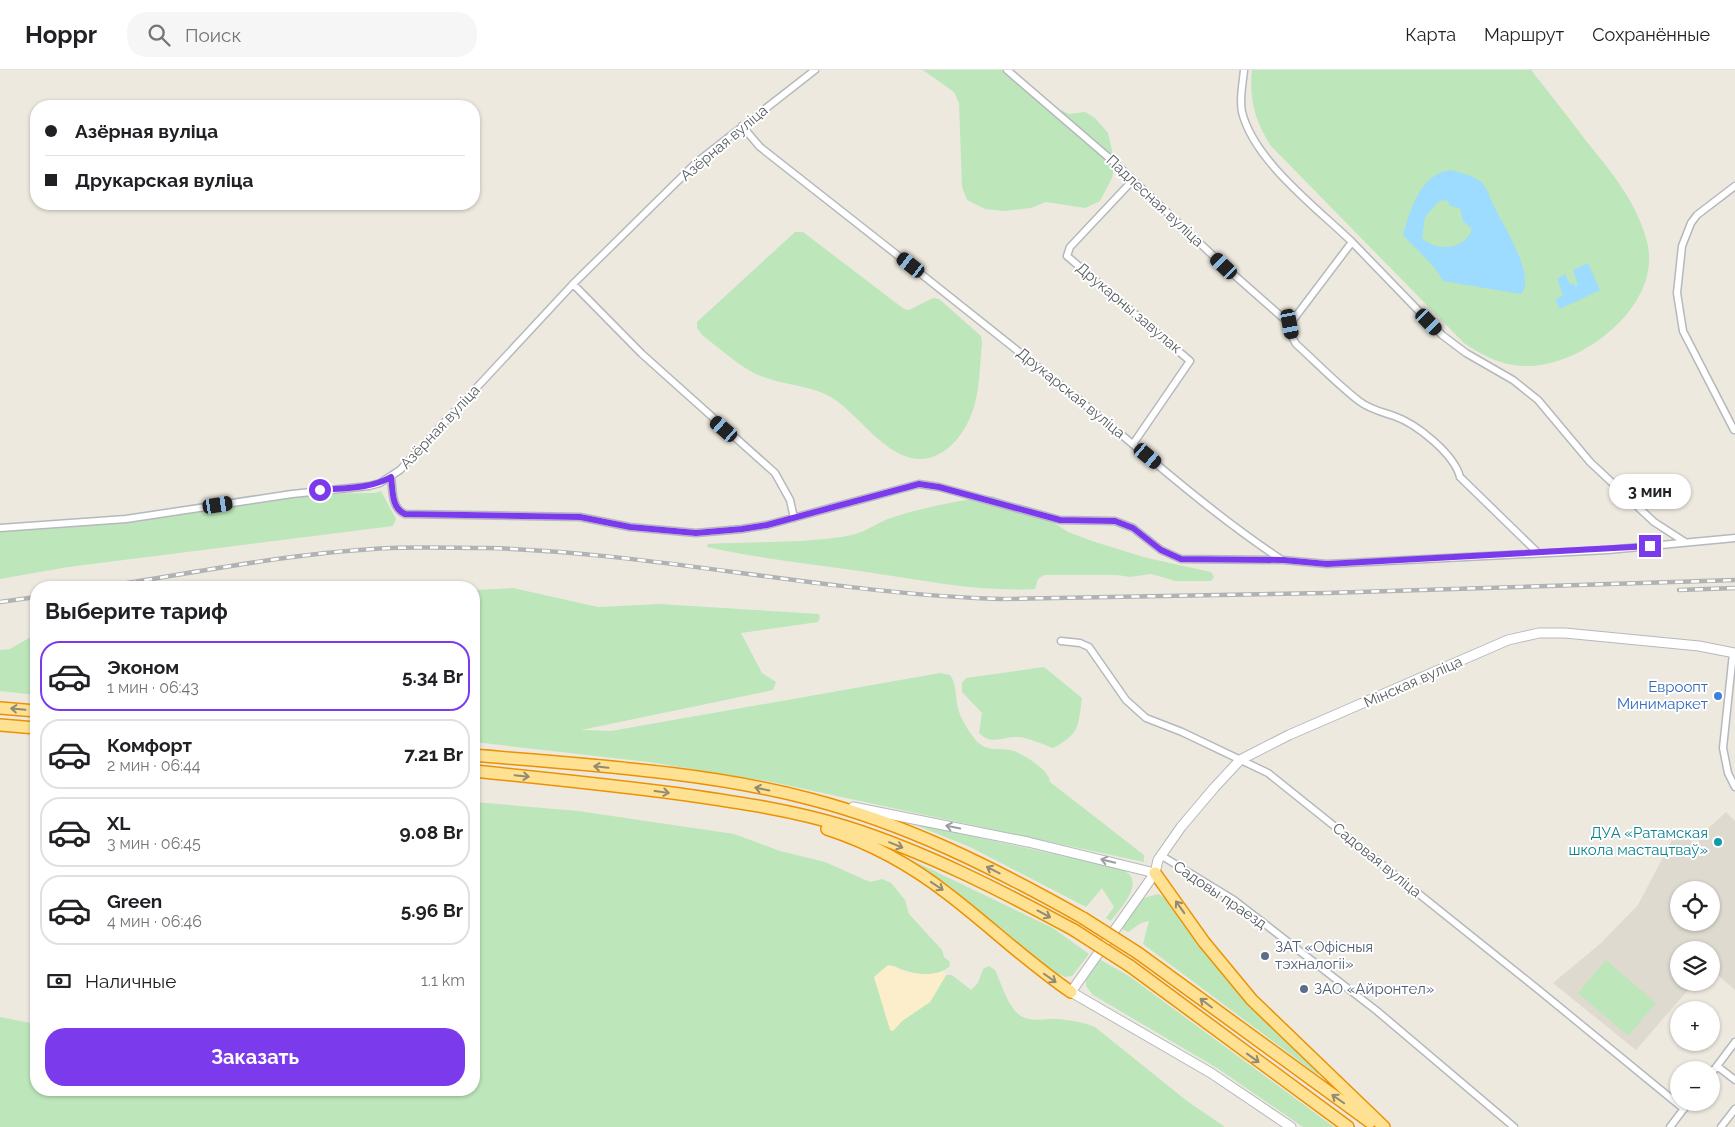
<!DOCTYPE html>
<html lang="ru">
<meta charset="utf-8">
<style>
body{margin:0;font-family:Raleway,sans-serif;background:#f6f6f6;color:#202124;height:100vh;display:flex;flex-direction:column;font-size:19px;white-space:nowrap}
*{box-sizing:border-box;margin:0}
p{font-size:16px;color:#757577}
.icon{flex:none;width:28px;height:28px;fill:none;stroke:currentColor;stroke-width:2;stroke-linecap:round;stroke-linejoin:round}
.map{position:relative;flex:1;overflow:hidden}
.drawer{position:absolute;left:30px;top:511px;width:450px;height:515px;display:flex;flex-direction:column;background:#fff;border-radius:20px;box-shadow:0 1px 4px #0004}
.drawer>*{flex:none}
.guide{position:absolute;left:30px;top:30px;width:450px;height:110px;border-radius:20px;box-shadow:0 1px 4px #0004;display:grid;align-content:center;height:110px;padding:0 15px;background:#fff}
.controls{position:absolute;left:1670px;top:811px;display:grid;gap:10px}
.controls a{display:grid;place-items:center;width:50px;height:50px;border-radius:50%;background:#fff;box-shadow:0 1px 4px #0004;font-size:25px}
.end{position:absolute;width:22px;height:22px;margin:-11px;border:6px solid #7c3aed;background:#fff;box-shadow:0 0 0 2px #fff}
.from{border-radius:50%}
.bubble{position:absolute;height:35px;border-radius:18px;background:#fff;box-shadow:0 1px 4px #0004;font-size:16px;font-weight:700;line-height:35px;text-align:center}
.car{position:absolute;width:15px;height:30px;margin:-15px -8px;border-radius:6px;box-shadow:0 0 4px 1px #0007;background:linear-gradient(#222 24%,#8ab4d8 0 40%,#222 0 76%,#8ab4d8 0 86%,#222 0)}
.guide b{display:flex;align-items:center;gap:18px;height:48px;font-size:19px}
.guide b+b{border-top:1px solid #e0e0e0}
.guide i{width:12px;height:12px;background:#202124}
ul{padding:0;list-style:none}
li{display:flex;align-items:center;gap:15px;height:70px;margin:0 10px 8px;padding:0 5px;border:2px solid #e0e0e0;border-radius:20px}
li div{flex:1}
li b{display:block;font-size:19px}
li em{font-style:normal;font-weight:700}
li.on{border-color:#7c3aed}
li>.icon{width:45px;height:45px;stroke-width:1.5}
h2{padding:0 15px;font-size:22px;line-height:60px}
.pay{display:flex;align-items:center;gap:12px;height:55px;padding:0 15px;font-size:19px}
.pay p{margin-inline-start:auto}
.cta{display:flex;gap:10px;margin-top:auto;padding:10px 15px}
.cta a{flex:1;height:58px;border-radius:20px;background:#7c3aed;color:#fff;font-size:20px;font-weight:700;line-height:58px;text-align:center}
header{display:flex;align-items:center;gap:30px;box-sizing:border-box;height:70px;padding:0 25px;background:#fff;border-bottom:1px solid #e0e0e0}
header strong{font-size:24px}
nav{display:flex;gap:28px;margin-inline-start:auto;font-size:18px}
.search{width:350px;height:45px;background:#f6f6f6;display:flex;align-items:center;gap:12px;box-sizing:border-box;padding:0 18px;border-radius:20px;color:#757577;font-size:19px}
.map>svg:first-child{display:block}
.education{fill:#dfdad0;fill-rule:evenodd}
.green{fill:#bde6ba}
.sand{fill:#fcedcb}
.water{fill:#9ddbff;fill-rule:evenodd}
.lines{fill:none;stroke-linecap:round;stroke-linejoin:round}
.minor-casing{stroke:#b5b9bd;stroke-width:9}
.tertiary-casing{stroke:#b5b9bd;stroke-width:11}
.trunk-casing{stroke:#ec9200;stroke-width:14}
.minor{stroke:#fff;stroke-width:6}
.tertiary{stroke:#fff;stroke-width:9}
.trunk{stroke:#ffe193;stroke-width:11}
.rail-casing{stroke:#b1b2b2;stroke-width:4.5}
.rail{stroke:#fff;stroke-width:2.5;stroke-dasharray:8;stroke-linecap:butt}
.trunk-bridge-casing{stroke:#ec9200;stroke-width:14;stroke-linecap:butt}
.trunk-bridge{stroke:#ffe193;stroke-width:11}
.oneway{stroke:#928b72}
.oneway2{stroke:#9b9ea0}
.route{stroke:#7c3aed;stroke-width:6}
.shop-dot{fill:#3f7fe0;stroke:#fff;stroke-width:2}
.culture-dot{fill:#0f9aa8;stroke:#fff;stroke-width:2}
.service-dot{fill:#5c6f8a;stroke:#fff;stroke-width:2}
.labels{text-anchor:middle;dominant-baseline:central;stroke-width:4;stroke-linejoin:round;paint-order:stroke}
.street-label{font-size:15px;fill:#585d61;stroke:#fff}
.shop-label{font-size:15px;fill:#366cbe;stroke:#fff;text-anchor:end}
.culture-label{font-size:15px;fill:#0d838f;stroke:#fff;text-anchor:end}
.service-label{font-size:15px;fill:#4e5e75;stroke:#fff;text-anchor:start}
</style>
<header>
<strong>Hoppr</strong>
<div class="search"><svg class="icon" aria-label="search" viewBox="0 0 24 24"><circle cx="10" cy="10" r="6"/><path d="M15 15l6 6"/></svg>Поиск</div>
<nav><a>Карта</a><a>Маршрут</a><a>Сохранённые</a></nav>
</header>
<div class="map">
<svg width="1735" height="1057" viewBox="0 0 1735 1057">
<rect width="100%" height="100%" fill="#ede9df"/>
<!-- education -->
<path class="education" d="M1726 742 1735 751V920L1711 899V880H1679V912L1694 913 1636 980 1553 913 1600 874 1638 835 1672 770 1674 771 1678 766 1684 765 1699 777V767ZM1679 820H1711V852H1679Z"/>
<!-- green -->
<path class="green" d="M923 0H1007L1038 29 1069 44 1085 42 1095 48 1108 63 1115 93 1112 108 1100 131 1085 138 1046 132 1031 138 1004 141 985 139 967 130 962 117 959 33 954 22Z
M1252 0H1531C1550 24 1569 48 1587 72 1613 104 1639 135 1648 176 1660 238 1579 299 1523 296 1500 295 1482 285 1464 273L1271 76C1255 51 1249 30 1252 0Z
M795 162H803L904 239 909 240 933 228 939 229 981 266 982 273C980 292 980 314 975 333 967 366 938 401 902 385 874 372 855 342 831 327 809 315 781 315 758 305 740 297 718 277 702 265L697 258V252Z
M381 421 396 449 393 456 68 497 0 509V458L126 449 292 424 375 423Z
M992 426 1038 442 1068 462 1095 472 1147 488 1211 502 1214 507 1211 511H1176L1151 504 1130 507 1117 505H1044L1038 509 1035 519C982 522 926 511 873 503 818 495 762 489 707 477L708 474C756 471 805 474 852 465 866 462 878 452 891 448 924 437 957 431 992 426Z
M513 518 598 537 659 534 819 544 820 548 818 552 741 563 762 603 776 612 773 620 581 660 611 661 940 603 950 605C957 614 955 627 958 638 960 648 972 668 980 674 987 681 1001 678 1010 680 1021 682 1050 700 1050 712L1144 785V792L772 712 649 692 474 672V520Z
M36 564V625L0 621V580L10 579Z
M1044 597 1082 628C1078 656 1080 664 1053 678 1042 674 1029 668 1018 667 1002 666 992 676 979 663L982 643 962 622V613L966 608Z
M474 732 578 741 734 764 780 781 825 792 870 812 882 809 891 813 905 830 909 844 942 880 944 887 950 892 949 897C933 909 912 904 894 896L874 907 893 961 902 951 930 932 946 905H952L971 920 978 913 983 899 989 896 995 900C1001 913 1006 931 1016 942 1028 954 1042 948 1057 949 1070 950 1082 952 1095 957L1187 1031 1225 1057H0V947L36 954V1020H474Z
M908 752 1121 799C1148 810 1121 837 1111 851L1106 848 1114 837 1102 818 1086 837 970 777Z
M897 783 1053 858 1089 884 1072 906 1065 907 1054 902 942 811Z
M1158 824 1165 828 1199 875 1258 942 1318 1002V1005L1143 874 1149 851 1141 853 1128 862 1121 858 1144 828Z
M1099 889 1129 906 1334 1057H1303L1217 998 1093 925 1086 916V909Z
M1606 890 1656 933 1628 966 1578 923Z"/>
<!-- sand -->
<path class="sand" d="M888 895C896 896 900 900 907 902 920 905 931 905 944 901L946 905 930 932 902 951 893 961 890 960 874 907Z"/>
<!-- water -->
<path class="water" d="M1451 100C1460 103 1472 105 1480 111 1488 117 1490 130 1495 138 1503 155 1537 208 1521 224L1443 211C1434 193 1416 180 1403 165 1410 140 1421 103 1451 100ZM1439 131 1447 130 1450 136 1460 138 1463 151 1472 159C1466 179 1437 183 1422 168L1425 147Z
M1588 193 1600 220 1560 239 1555 230 1563 225 1557 209 1565 204 1570 214 1573 213 1575 216 1578 215 1573 200Z"/>
<g class="lines">
<!-- minor casing -->
<g class="minor-casing">
<path id="minor" d="M1007 0 1115 93 1224 196 1290 254 1292 267 1296 274C1317 293 1337 314 1359 331 1369 339 1382 342 1394 346 1417 354 1454 384 1460 407L1537 482
M1244 0C1243 13 1239 29 1242 42 1254 91 1317 138 1352 172L1290 254
M742 56 760 77C866 160 972 244 1077 328 1145 383 1209 442 1282 490
M1133 110 1070 177 1067 186 1190 291 1133 374
M1352 172 1442 265 1466 283 1513 310 1538 330 1590 392 1654 452 1685 472
M573 214 642 284 775 403 790 430 794 448
M1734 360 1683 261 1677 223 1682 176 1691 153 1697 145 1735 116
M391 407C393 420 391 438 405 444L580 447 630 457 696 463 742 459 767 455 919 414 939 417 1060 450 1115 451 1133 458 1161 480 1181 489 1283 490 1327 494 1608 480 1735 468
M0 458 126 449 292 424 369 416 380 413 400 400 573 214 697 92 815 0
M1061 571 1080 573 1089 577 1126 630 1146 648 1182 662 1268 703 1540 921 1684 1039
M1733 583 1723 678 1728 703 1735 717
M1162 786 1234 830 1377 941 1514 1057
M1717 996 1735 1010
M1711 1004 1735 972
M1670 1057 1689 1032
M1721 1057 1735 1039"/>
</g>
<!-- tertiary casing -->
<g class="tertiary-casing">
<path id="tertiary" d="M853 737 1028 772 1155 803
M1291 1057 1211 1003 1071 922 1155 803 1158 790 1181 757 1214 718 1240 690 1289 665 1508 570 1539 563H1565L1699 576 1735 583"/>
</g>
<!-- trunk casing -->
<g class="trunk-casing">
<path id="trunk" d="M0 638 36 641
M0 655 36 658
M474 685C583 695 704 701 810 729 907 754 996 799 1083 848
M474 701C543 708 612 715 680 724 736 732 793 740 847 757 926 782 1002 821 1074 860
M827 759C870 773 911 795 948 824 990 856 1027 892 1071 922
M1155 803 1204 872 1252 930 1384 1057
M1138 883 1370 1052
M1130 896 1348 1057"/>
</g>
<!-- minor -->
<use href="#minor" class="minor"/>
<!-- tertiary -->
<use href="#tertiary" class="tertiary"/>
<!-- trunk -->
<use href="#trunk" class="trunk"/>
<!-- rail casing -->
<g class="rail-casing">
<path id="rail" d="M97 518C194 503 294 482 392 478 423 477 456 478 488 478 660 483 829 524 1001 529L1327 523 1735 510
M1679 520 1735 518
M0 532 36 527"/>
</g>
<!-- rail -->
<use href="#rail" class="rail"/>
<!-- trunk-bridge casing -->
<g class="trunk-bridge-casing">
<path id="trunk-bridge" d="M1083 848 1138 883
M1074 860 1130 896"/>
</g>
<!-- trunk-bridge -->
<use href="#trunk-bridge" class="trunk-bridge"/>
</g>
<!-- one-way arrows -->
<defs><path id="oneway-shaft" d="M-6 0H5M1.5-3L5.5 0L1.5 3" fill="none" stroke-width="1.6" stroke-linecap="round" stroke-linejoin="round" transform="scale(1.25)"/></defs>
<g class="oneway">
<use href="#oneway-shaft" transform="translate(18 639) rotate(-175)"/>
<use href="#oneway-shaft" transform="translate(601 697) rotate(-174)"/>
<use href="#oneway-shaft" transform="translate(522 706) rotate(6)"/>
<use href="#oneway-shaft" transform="translate(762 719) rotate(-169)"/>
<use href="#oneway-shaft" transform="translate(662 722) rotate(8)"/>
<use href="#oneway-shaft" transform="translate(896 775) rotate(22)"/>
<use href="#oneway-shaft" transform="translate(993 800) rotate(-153)"/>
<use href="#oneway-shaft" transform="translate(937 816) rotate(34)"/>
<use href="#oneway-shaft" transform="translate(1180 837) rotate(-125)"/>
<use href="#oneway-shaft" transform="translate(1044 844) rotate(28)"/>
<use href="#oneway-shaft" transform="translate(1050 908) rotate(35)"/>
<use href="#oneway-shaft" transform="translate(1206 933) rotate(-143)"/>
<use href="#oneway-shaft" transform="translate(1253 988) rotate(36)"/>
<use href="#oneway-shaft" transform="translate(1338 1029) rotate(-145)"/>
</g>
<g class="oneway2">
<use href="#oneway-shaft" transform="translate(953 757) rotate(-169)"/>
<use href="#oneway-shaft" transform="translate(1108 791) rotate(-166)"/>
</g>
<g class="lines">
<!-- route -->
<path class="route" d="M320 420C344 418 370 419 391 407 393 420 391 438 405 444L580 447 630 457 696 463 742 459 767 455 919 414 939 417 1060 450 1115 451 1133 458 1161 480 1181 489 1283 490 1327 494 1650 476"/>
</g>
<!-- markers -->
<circle class="shop-dot" cx="1718" cy="626" r="5"/>
<circle class="culture-dot" cx="1718" cy="772" r="5"/>
<g class="service-dot">
<circle cx="1265" cy="886" r="5"/>
<circle cx="1304" cy="919" r="5"/>
</g>
<g class="labels">
<!-- street labels -->
<g class="street-label">
<text transform="translate(724 73) rotate(-40)">Азёрная вуліца</text>
<text transform="translate(1155 131) rotate(43)">Падлесная вуліца</text>
<text transform="translate(1129 238) rotate(40)">Друкарны завулак</text>
<text transform="translate(1071 323) rotate(39)">Друкарская вуліца</text>
<text transform="translate(440 357) rotate(-47)">Азёрная вуліца</text>
<text transform="translate(1413 612) rotate(-24)">Мінская вуліца</text>
<text transform="translate(1377 790) rotate(39)">Садовая вуліца</text>
<text transform="translate(1220 825) rotate(34)">Садовы праезд</text>
</g>
<!-- shop labels -->
<g class="shop-label">
<text x="1708" y="617">Евроопт<tspan x="1708" dy="17">Минимаркет</tspan></text>
</g>
<!-- culture labels -->
<g class="culture-label">
<text x="1708" y="763">ДУА «Ратамская<tspan x="1708" dy="17">школа мастацтваў»</tspan></text>
</g>
<!-- service labels -->
<g class="service-label">
<text x="1275" y="877">ЗАТ «Офісныя<tspan x="1275" dy="17">тэхналогіі»</tspan></text>
<text x="1314" y="919">ЗАО «Айронтел»</text>
</g>
</g>
</svg>
<div class="controls">
<a><svg class="icon" aria-label="locate" viewBox="0 0 24 24"><circle cx="12" cy="12" r="6"/><path d="M12 2v4M12 18v4M2 12h4M18 12h4"/></svg></a>
<a><svg class="icon" aria-label="layers" viewBox="0 0 24 24"><path d="M12 4l9 5-9 5-9-5zM3 14l9 5 9-5"/></svg></a>
<a>+</a>
<a>−</a>
</div>
<i class="end from" style="left:320px;top:420px"></i>
<i class="end" style="left:1650px;top:476px"></i>
<div class="bubble" style="left:1609px;top:404px;width:82px">3 мин</div>
<i class="car" style="left:911px;top:195px;rotate:308deg"></i>
<i class="car" style="left:1224px;top:196px;rotate:314deg"></i>
<i class="car" style="left:1429px;top:252px;rotate:136deg"></i>
<i class="car" style="left:1290px;top:254px;rotate:169deg"></i>
<i class="car" style="left:724px;top:359px;rotate:311deg"></i>
<i class="car" style="left:1148px;top:386px;rotate:130deg"></i>
<i class="car" style="left:218px;top:435px;rotate:81deg"></i>
<div class="guide">
<b><i class="from"></i>Азёрная вуліца</b>
<b><i></i>Друкарская вуліца</b>
</div>
<section class="drawer">
<h2>Выберите тариф</h2>
<ul>
<li class="on"><svg class="icon" aria-label="car" viewBox="0 0 24 24"><path d="M5 17H2v-5l4-1 3-4h7l3 4 3 1v5h-3M9 17h6M6 11h13"/><circle cx="7" cy="17" r="2"/><circle cx="17" cy="17" r="2"/></svg><div><b>Эконом</b><p>1 мин · 06:43</p></div><em>5.34 Br</em></li>
<li><svg class="icon" aria-label="car" viewBox="0 0 24 24"><path d="M5 17H2v-5l4-1 3-4h7l3 4 3 1v5h-3M9 17h6M6 11h13"/><circle cx="7" cy="17" r="2"/><circle cx="17" cy="17" r="2"/></svg><div><b>Комфорт</b><p>2 мин · 06:44</p></div><em>7.21 Br</em></li>
<li><svg class="icon" aria-label="car" viewBox="0 0 24 24"><path d="M5 17H2v-5l4-1 3-4h7l3 4 3 1v5h-3M9 17h6M6 11h13"/><circle cx="7" cy="17" r="2"/><circle cx="17" cy="17" r="2"/></svg><div><b>XL</b><p>3 мин · 06:45</p></div><em>9.08 Br</em></li>
<li><svg class="icon" aria-label="car" viewBox="0 0 24 24"><path d="M5 17H2v-5l4-1 3-4h7l3 4 3 1v5h-3M9 17h6M6 11h13"/><circle cx="7" cy="17" r="2"/><circle cx="17" cy="17" r="2"/></svg><div><b>Green</b><p>4 мин · 06:46</p></div><em>5.96 Br</em></li>
</ul>
<div class="pay"><svg class="icon" aria-label="cash" viewBox="0 0 24 24"><path d="M3 7h18v10H3z"/><circle cx="12" cy="12" r="2"/></svg>Наличные<p>1.1 km</p></div>
<div class="cta"><a>Заказать</a></div>
</section>
</div>
